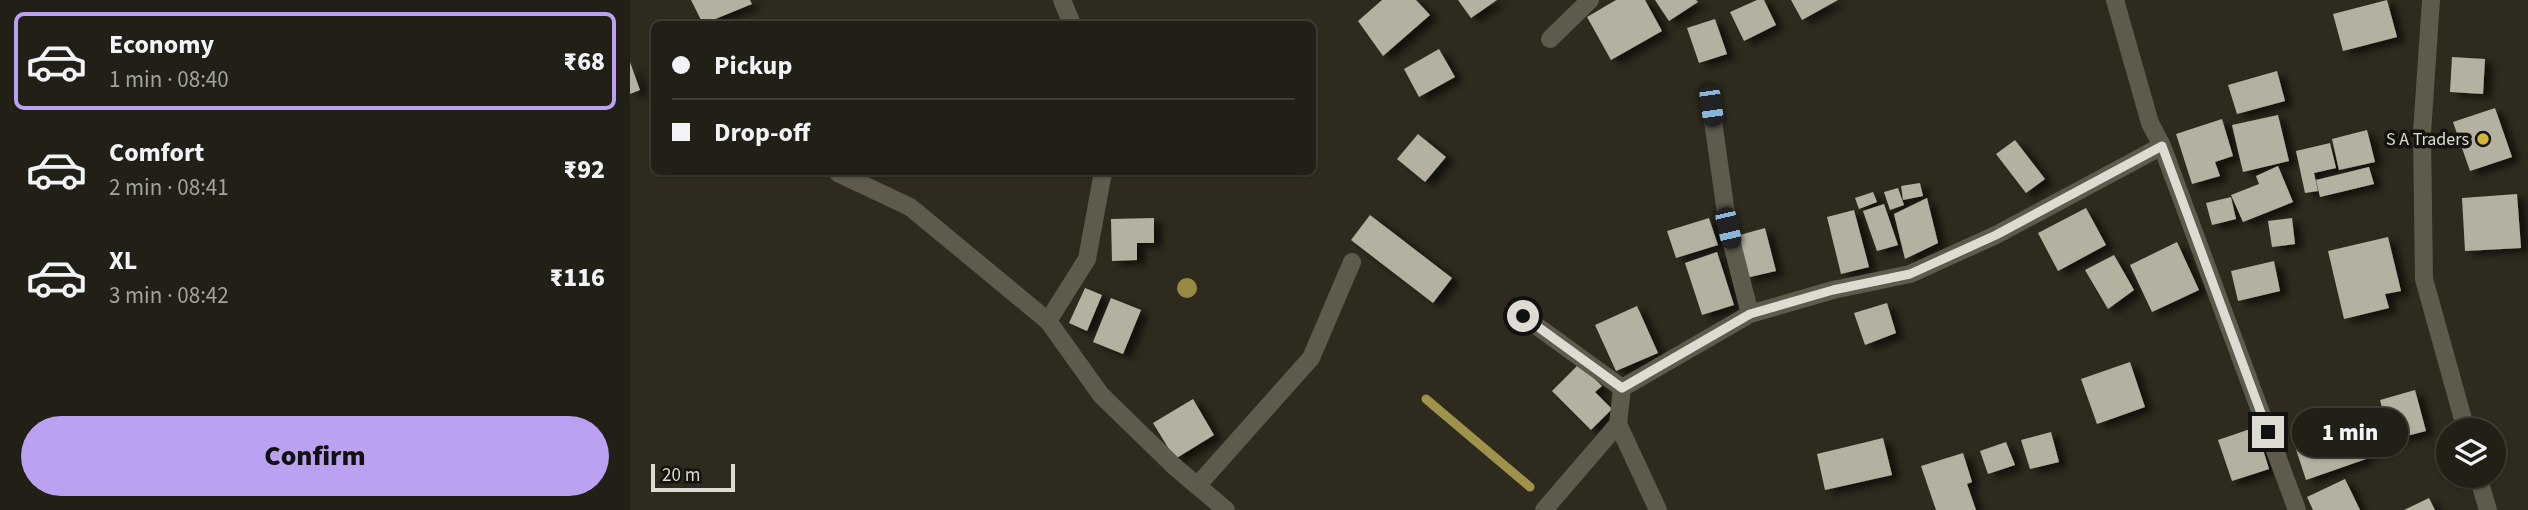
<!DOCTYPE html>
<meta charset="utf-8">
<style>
body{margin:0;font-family:"Source Sans 3",sans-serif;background:#2e2d23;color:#f1f3f6;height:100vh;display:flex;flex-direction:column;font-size:26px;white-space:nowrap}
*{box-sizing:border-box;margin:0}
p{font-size:23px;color:#a2a3a1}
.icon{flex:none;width:38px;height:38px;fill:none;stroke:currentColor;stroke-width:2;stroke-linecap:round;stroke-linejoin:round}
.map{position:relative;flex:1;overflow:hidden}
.details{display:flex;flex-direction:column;background:#222016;width:630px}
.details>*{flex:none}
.banner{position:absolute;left:21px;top:21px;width:665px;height:154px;border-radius:10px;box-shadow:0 2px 5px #0004,0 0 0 2px #3f3e35;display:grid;align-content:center;height:154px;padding:0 21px;background:#222016}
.buttons{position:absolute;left:1806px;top:418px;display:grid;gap:14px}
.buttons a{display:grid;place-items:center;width:70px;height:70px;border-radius:50%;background:#222016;box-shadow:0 2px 5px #0004,0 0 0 2px #3f3e35;font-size:35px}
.scale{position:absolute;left:21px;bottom:18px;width:84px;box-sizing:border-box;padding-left:7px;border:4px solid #dddbd2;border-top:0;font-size:19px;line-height:24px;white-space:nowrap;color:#dddbd2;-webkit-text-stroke:5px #14130d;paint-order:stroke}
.end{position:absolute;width:32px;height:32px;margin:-16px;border:9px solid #dddbd2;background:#111;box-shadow:0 0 0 4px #111}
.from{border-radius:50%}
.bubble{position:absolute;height:49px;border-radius:24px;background:#222016;box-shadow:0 2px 5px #0004,0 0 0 2px #3f3e35;font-size:23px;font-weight:800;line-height:49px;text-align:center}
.car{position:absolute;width:21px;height:42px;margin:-21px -10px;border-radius:9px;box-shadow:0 0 5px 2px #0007;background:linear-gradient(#222 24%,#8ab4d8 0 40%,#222 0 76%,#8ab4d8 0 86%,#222 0)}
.banner b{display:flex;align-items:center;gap:24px;height:66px;font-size:26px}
.banner b+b{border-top:2px solid #3f3e35}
.banner i{width:18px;height:18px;background:#f1f3f6}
ul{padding:12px 0 0;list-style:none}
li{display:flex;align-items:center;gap:21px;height:98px;margin:0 14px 10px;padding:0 7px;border:4px solid transparent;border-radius:10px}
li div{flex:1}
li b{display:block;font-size:26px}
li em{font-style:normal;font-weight:800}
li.on{border-color:#bca0f2}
li>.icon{width:63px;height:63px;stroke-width:1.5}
.button{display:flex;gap:14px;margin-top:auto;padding:14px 21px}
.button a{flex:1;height:80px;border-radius:42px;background:#bca0f2;color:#111;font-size:28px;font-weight:800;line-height:80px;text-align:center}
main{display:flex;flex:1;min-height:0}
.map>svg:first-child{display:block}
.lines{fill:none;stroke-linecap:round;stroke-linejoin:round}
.stream{stroke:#9f924a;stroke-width:9}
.building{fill:#b5b1a1;filter:url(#shadow)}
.lane{stroke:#5e5b4c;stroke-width:18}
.street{stroke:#5e5b4c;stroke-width:18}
.secondary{stroke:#5e5b4c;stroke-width:18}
.tree{fill:#998942}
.route{stroke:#dddbd2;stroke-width:9}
.poi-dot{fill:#d2b736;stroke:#14130d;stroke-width:2.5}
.labels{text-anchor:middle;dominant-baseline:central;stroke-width:7;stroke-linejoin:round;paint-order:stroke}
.poi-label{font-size:18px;fill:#dddbd2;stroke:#14130d;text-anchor:end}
</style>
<main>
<section class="details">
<ul>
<li class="on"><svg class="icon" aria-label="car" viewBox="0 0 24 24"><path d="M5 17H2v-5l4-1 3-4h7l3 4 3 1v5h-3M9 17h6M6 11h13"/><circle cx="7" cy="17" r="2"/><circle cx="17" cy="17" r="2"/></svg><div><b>Economy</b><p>1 min · 08:40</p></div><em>₹68</em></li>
<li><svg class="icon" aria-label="car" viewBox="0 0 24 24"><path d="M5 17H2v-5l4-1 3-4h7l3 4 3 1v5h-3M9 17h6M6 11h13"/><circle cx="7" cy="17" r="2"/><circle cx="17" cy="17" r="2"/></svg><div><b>Comfort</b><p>2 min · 08:41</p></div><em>₹92</em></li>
<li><svg class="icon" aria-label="car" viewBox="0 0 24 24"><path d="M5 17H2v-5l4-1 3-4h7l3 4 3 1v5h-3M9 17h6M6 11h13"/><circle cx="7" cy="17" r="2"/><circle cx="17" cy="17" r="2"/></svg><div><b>XL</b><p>3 min · 08:42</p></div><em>₹116</em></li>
</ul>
<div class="button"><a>Confirm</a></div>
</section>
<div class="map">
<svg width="1898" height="510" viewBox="0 0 1898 510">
<defs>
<filter id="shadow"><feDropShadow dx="8" dy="4.5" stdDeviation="3.5" flood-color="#0009"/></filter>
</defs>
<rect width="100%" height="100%" fill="#2e2a1d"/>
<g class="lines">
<!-- stream -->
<path class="stream" d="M796 399 900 487"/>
</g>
<!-- building -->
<path class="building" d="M61 0H120L122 4 73 24Z
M752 0H786L800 15 753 56 728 21Z
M828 0H867L841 18Z
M986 0H1015L1032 31 981 60 957 17Z
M1025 0H1066L1068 2 1039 21Z
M1127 0H1134L1146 25 1114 41 1100 12Z
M1161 0H1208L1172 20Z
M1757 0 1767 37 1713 51 1703 14Z
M1085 19 1097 54 1069 63 1057 28Z
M809 49 825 77 789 97 774 69Z
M1822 57 1855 59 1853 94 1820 92Z
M0 62 10 90 0 94Z
M1647 71 1655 101 1607 114 1598 85Z
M1865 108 1882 157 1840 171 1823 122Z
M1648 115 1659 161 1613 172 1602 125Z
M1592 119 1603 156 1585 162 1590 176 1562 184 1546 134Z
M1737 130 1745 162 1709 170 1702 139Z
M788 134 816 157 795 182 767 159Z
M1385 140 1415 179 1396 193 1366 154Z
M1700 143 1706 168 1684 173 1688 191 1675 193 1666 151Z
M1648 166 1663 202 1613 222 1601 195 1629 184 1626 176Z
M1739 167 1744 184 1690 197 1686 180Z
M1290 183 1293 196 1273 200 1271 186Z
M1268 188 1274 205 1260 210 1254 192Z
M1243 192 1247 202 1229 209 1225 198Z
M1887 194 1891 248 1835 251 1832 198Z
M1601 197 1606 219 1582 225 1576 203Z
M1297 198 1308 243 1275 259 1264 214Z
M1254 204 1268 245 1247 251 1233 211Z
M1456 208 1476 245 1428 271 1408 233Z
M1224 210 1239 267 1211 274 1197 217Z
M740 215 822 278 803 303 721 240Z
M524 218V243H507V260L482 261 481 219Z
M1079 218 1088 245 1046 258 1037 231Z
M1662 218 1665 244 1642 247 1638 221Z
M1135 228 1146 271 1116 278 1106 236Z
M1758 237 1771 291 1755 294 1759 308 1714 319 1698 251Z
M1547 242 1569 290 1522 312 1500 265Z
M1087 252 1104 305 1072 315 1055 263Z
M1484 255 1504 290 1478 309 1455 270Z
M1644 261 1650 291 1608 301 1601 271Z
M455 288 472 295 457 331 439 323Z
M481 298 511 310 493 354 463 342Z
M1257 303 1266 333 1235 345 1224 313Z
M1007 306 1028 353 986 371 965 325Z
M1500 362 1515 407 1467 424 1451 379Z
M949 364 972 386 965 392 982 409 961 430 922 391Z
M1785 390 1796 431 1761 440 1750 400Z
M563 399 584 435 545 459 523 423Z
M1739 409 1750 439 1737 443 1727 414Z
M1719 410 1736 459 1676 480 1660 431Z
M1626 427 1639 469 1602 481 1588 440Z
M1421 432 1429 462 1400 469 1391 440Z
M1253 438 1262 475 1195 490 1187 454Z
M1376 442 1385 465 1358 474 1350 451Z
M1333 453 1342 482 1337 484 1346 510H1306L1291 466Z
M1715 479 1730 510H1683L1677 497Z
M1799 498 1805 510H1774Z"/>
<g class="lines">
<!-- lane -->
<path class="lane" d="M432 0 442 24
M418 321 457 259 473 172"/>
<!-- street -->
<path class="street" d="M1485 0 1520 123 1532 146
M920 39 960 0
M1081 106 1098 228 1120 314
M208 173 280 207 418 321 471 395 545 467 596 510
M893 316 992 388
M567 486 681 358 722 262
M914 510 988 424
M1028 510 988 424 992 388 1120 314 1203 290 1280 274 1366 235 1532 146 1667 510"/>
<!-- secondary -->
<path class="secondary" d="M1801 0 1792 133 1794 279 1836 430
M1848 476 1858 510"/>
</g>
<!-- trees -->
<circle class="tree" cx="557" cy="288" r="10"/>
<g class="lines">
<!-- route -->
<path class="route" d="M893 316 992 388 1120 314 1203 290 1280 274 1366 235 1532 146 1638 432"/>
</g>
<!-- markers -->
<circle class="poi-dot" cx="1853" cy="139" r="7"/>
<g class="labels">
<!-- poi labels -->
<g class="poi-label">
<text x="1839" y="139">S A Traders</text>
</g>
</g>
</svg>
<div class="buttons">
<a><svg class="icon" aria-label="layers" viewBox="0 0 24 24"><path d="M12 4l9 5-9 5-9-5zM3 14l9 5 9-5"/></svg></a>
</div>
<div class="scale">20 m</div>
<i class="end from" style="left:893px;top:316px"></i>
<i class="end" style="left:1638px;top:432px"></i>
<div class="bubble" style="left:1662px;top:408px;width:116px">1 min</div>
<i class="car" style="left:1081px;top:106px;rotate:172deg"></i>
<i class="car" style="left:1098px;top:228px;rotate:167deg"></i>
<div class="banner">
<b><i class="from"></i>Pickup</b>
<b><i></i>Drop-off</b>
</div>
</div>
</main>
